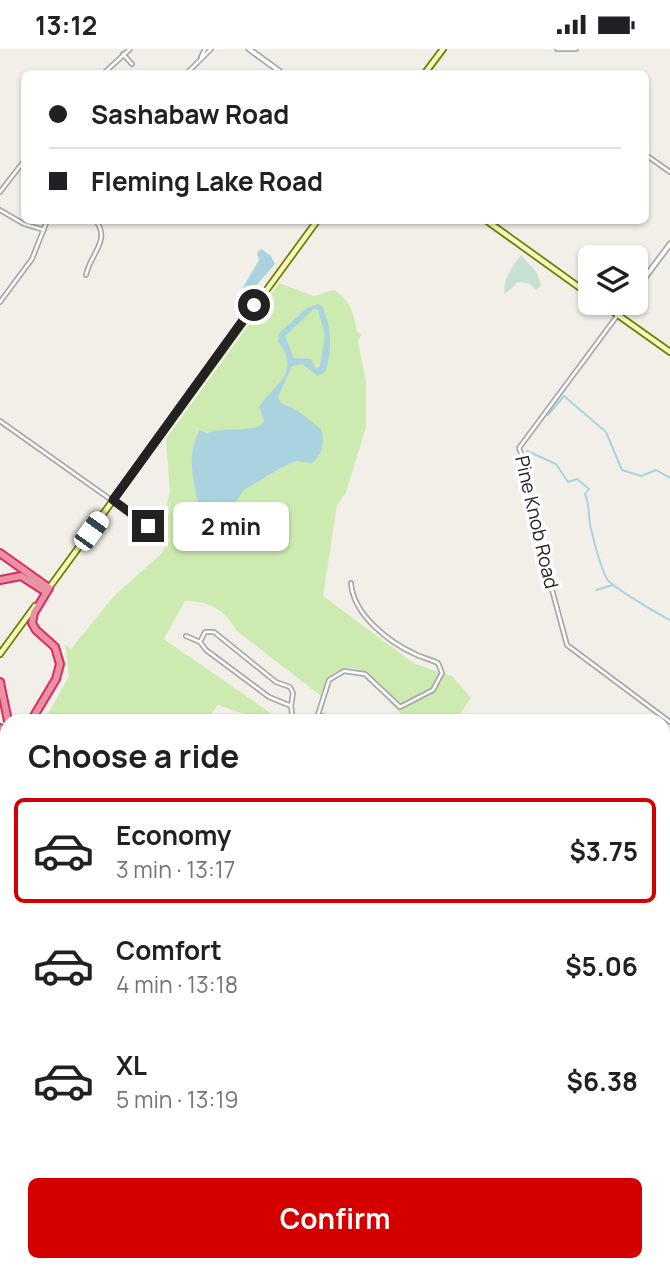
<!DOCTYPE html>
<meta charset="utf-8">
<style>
body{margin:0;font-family:Manrope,sans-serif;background:#f2f2f2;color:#202124;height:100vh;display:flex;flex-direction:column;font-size:26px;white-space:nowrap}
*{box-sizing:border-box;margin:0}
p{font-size:23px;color:#757577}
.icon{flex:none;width:38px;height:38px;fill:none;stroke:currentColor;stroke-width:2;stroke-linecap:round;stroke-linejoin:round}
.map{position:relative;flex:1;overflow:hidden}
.sheet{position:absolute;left:0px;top:665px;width:670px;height:558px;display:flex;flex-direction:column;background:#fff;border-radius:21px 21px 0 0;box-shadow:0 2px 5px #0004}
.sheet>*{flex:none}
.hud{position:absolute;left:21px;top:21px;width:628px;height:154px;border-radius:10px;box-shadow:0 2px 5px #0004;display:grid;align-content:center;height:154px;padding:0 28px;background:#fff}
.controls{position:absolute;left:578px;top:196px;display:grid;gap:14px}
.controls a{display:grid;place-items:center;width:70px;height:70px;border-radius:10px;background:#fff;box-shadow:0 2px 5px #0004;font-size:35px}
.end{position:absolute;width:32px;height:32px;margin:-16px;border:9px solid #222;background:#fff;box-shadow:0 0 0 4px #fff}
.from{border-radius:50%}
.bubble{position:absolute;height:49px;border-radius:10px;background:#fff;box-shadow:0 2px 5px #0004;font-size:23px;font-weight:700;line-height:49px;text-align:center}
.car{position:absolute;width:21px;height:42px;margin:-21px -10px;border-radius:9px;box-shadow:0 0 5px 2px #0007;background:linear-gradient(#fff 24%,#345 0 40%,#fff 0 76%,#345 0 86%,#fff 0)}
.hud b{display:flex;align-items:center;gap:24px;height:66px;font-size:26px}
.hud b+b{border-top:2px solid #e0e0e0}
.hud i{width:18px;height:18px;background:#202124}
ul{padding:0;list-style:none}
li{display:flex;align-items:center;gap:21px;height:105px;margin:0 14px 10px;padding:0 14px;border:4px solid transparent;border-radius:10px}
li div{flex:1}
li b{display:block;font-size:26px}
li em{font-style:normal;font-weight:700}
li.selected{border-color:#d40000}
li>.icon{width:63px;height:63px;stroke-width:1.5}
h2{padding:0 28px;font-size:32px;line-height:84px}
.cta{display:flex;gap:14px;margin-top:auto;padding:14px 28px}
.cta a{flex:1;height:80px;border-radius:10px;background:#d40000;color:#fff;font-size:28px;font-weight:700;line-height:80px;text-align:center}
.status{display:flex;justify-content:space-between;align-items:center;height:49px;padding:0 35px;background:#fff;direction:ltr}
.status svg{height:19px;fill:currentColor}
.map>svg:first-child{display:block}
.grass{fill:#cdebb0}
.wetland{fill:#c6e0d4}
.water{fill:#aad3df;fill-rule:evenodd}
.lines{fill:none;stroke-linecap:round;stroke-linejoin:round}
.stream{stroke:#aad3df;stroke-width:2}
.minor-casing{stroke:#a9a9a9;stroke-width:6}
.tertiary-casing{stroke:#a9a9a9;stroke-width:7}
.secondary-casing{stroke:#707d05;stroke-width:8}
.motorway-casing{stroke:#dc2a67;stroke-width:10}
.minor{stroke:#fff;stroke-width:2.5}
.tertiary{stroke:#fff;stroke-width:3.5}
.secondary{stroke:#f7fabf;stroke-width:4.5}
.motorway{stroke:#e892a2;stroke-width:6}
.route{stroke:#222;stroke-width:9}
.labels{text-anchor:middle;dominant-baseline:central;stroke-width:7;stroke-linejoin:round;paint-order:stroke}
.street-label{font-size:19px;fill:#222;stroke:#fff}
</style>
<div class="status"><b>13:12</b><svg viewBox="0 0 49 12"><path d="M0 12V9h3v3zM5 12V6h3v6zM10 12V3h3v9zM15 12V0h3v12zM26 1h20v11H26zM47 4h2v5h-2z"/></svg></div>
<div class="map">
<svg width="670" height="1223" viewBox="0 0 670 1223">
<rect width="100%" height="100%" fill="#f2efe9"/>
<!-- grass -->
<path class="grass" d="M279 234 314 247 333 241C350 249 354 265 357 282L361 286 358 293 366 332V378L346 443 337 456 323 547 415 615 452 627 471 649 457 669 458 672H408L389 653 391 650C384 642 378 632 369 626 348 610 325 623 321 647L237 582C224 560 209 552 185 552L164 590 282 672H265L218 656 206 672H44L69 627 65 595 71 600 114 547 161 505 169 492 166 481 171 448 164 481H160L170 443 166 390Z"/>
<!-- wetland -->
<path class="wetland" d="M521 206 537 224 541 236 537 241 528 234 518 233 505 245C501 232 514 216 521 206Z"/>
<!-- water -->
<path class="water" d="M261 200 271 207 275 215 249 245 242 240 259 211 257 204Z
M318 255 322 257C332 279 332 299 326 322L318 327 302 315 292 317 278 348 281 354 298 362 321 380C325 393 323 405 312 414L296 412 277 421 244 441 232 458 198 453C193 430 186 402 200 381L207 384C225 377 244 384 261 376L264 372 259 358C274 335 302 325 278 292L279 284 307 259ZM314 260 318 261 325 286 320 317 316 320 311 310 294 309 285 287Z
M230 464H237L245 472V480L239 488 225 491 217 497 206 491 207 483 221 482Z"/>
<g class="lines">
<!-- stream -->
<path class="stream" d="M548 366 564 347 606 383 622 421 641 427 656 421 670 429
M527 402 556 415 568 433 577 430 589 440 585 445C590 456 588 469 591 480 595 496 599 515 607 530 612 538 660 566 670 571
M596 541 613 536
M663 853 670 859
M670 1074V1080
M663 1125 670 1087
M663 1148 668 1162 663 1171
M235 1216 238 1223
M469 1223V1216
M652 1223V1216"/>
<!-- minor casing -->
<g class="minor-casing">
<path id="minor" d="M557 0H576
M123 5 132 15
M201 8 205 0
M104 24 130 0
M187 24 211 0
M646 106 670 123
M0 143 24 112
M0 161 24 175 44 181
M86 226C90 205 111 192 96 172
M0 253 32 210 47 172
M617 267 519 399 528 422 535 478 567 596 670 673
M0 372 148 477
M186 587 200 593 206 601 269 648 291 657 293 672
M200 593 205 583H214L276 633 290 638 293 644 291 657
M318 666 341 672
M316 672 329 631 344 622 365 625 400 658 433 641 442 624 438 614C432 611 424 609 417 606 390 594 353 566 351 534
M663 710 670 702
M663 1046 670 1044
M0 1145 7 1135
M0 1205 7 1203
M49 1216 58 1223
M80 1223 85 1216
M288 1223 294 1216"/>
</g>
<!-- tertiary casing -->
<g class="tertiary-casing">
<path id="tertiary" d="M249 0 282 24
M635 242 670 195
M618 266 627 254
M0 740 7 745
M661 1216 670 1223
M663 1216 670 1207"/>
</g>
<!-- secondary casing -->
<g class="secondary-casing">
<path id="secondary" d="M425 24 443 0
M487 172 590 246
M601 254 670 303
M49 539 317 172
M0 605 35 557"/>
</g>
<!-- motorway casing -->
<g class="motorway-casing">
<path id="motorway" d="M0 504 49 539 34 564 32 574 36 581 55 598 60 615 56 630 31 672
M0 531 21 527 46 543
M0 633 8 672
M0 679 7 719
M0 704 7 725
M213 1216 217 1223
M224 1216 227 1223"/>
</g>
<!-- minor -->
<use href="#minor" class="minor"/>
<!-- tertiary -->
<use href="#tertiary" class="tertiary"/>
<!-- secondary -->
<use href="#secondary" class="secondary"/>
<!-- motorway -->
<use href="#motorway" class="motorway"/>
</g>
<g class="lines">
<!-- route -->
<path class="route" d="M148 477 113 451 254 256"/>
</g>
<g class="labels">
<!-- street labels -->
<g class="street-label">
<text transform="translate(537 473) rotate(77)">Pine Knob Road</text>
</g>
</g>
</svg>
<div class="controls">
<a><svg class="icon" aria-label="layers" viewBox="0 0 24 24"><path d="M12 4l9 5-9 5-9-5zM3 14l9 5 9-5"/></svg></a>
</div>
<i class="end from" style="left:254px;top:256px"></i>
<i class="end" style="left:148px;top:477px"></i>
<div class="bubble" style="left:173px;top:453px;width:116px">2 min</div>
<i class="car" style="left:91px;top:482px;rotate:36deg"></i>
<div class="hud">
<b><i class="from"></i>Sashabaw Road</b>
<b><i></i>Fleming Lake Road</b>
</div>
<section class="sheet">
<h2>Choose a ride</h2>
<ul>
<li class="selected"><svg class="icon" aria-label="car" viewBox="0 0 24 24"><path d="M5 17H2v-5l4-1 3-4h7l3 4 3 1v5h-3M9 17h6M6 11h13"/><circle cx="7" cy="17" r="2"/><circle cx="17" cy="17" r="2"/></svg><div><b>Economy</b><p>3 min · 13:17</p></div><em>$3.75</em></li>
<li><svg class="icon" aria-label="car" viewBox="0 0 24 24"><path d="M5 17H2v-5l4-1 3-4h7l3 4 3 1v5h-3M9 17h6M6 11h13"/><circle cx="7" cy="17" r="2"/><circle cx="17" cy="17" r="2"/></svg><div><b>Comfort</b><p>4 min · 13:18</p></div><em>$5.06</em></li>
<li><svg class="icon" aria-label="car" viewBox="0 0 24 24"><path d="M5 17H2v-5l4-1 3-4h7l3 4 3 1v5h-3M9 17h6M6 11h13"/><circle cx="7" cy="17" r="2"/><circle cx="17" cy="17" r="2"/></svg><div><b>XL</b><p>5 min · 13:19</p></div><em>$6.38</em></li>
</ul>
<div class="cta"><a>Confirm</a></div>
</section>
</div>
